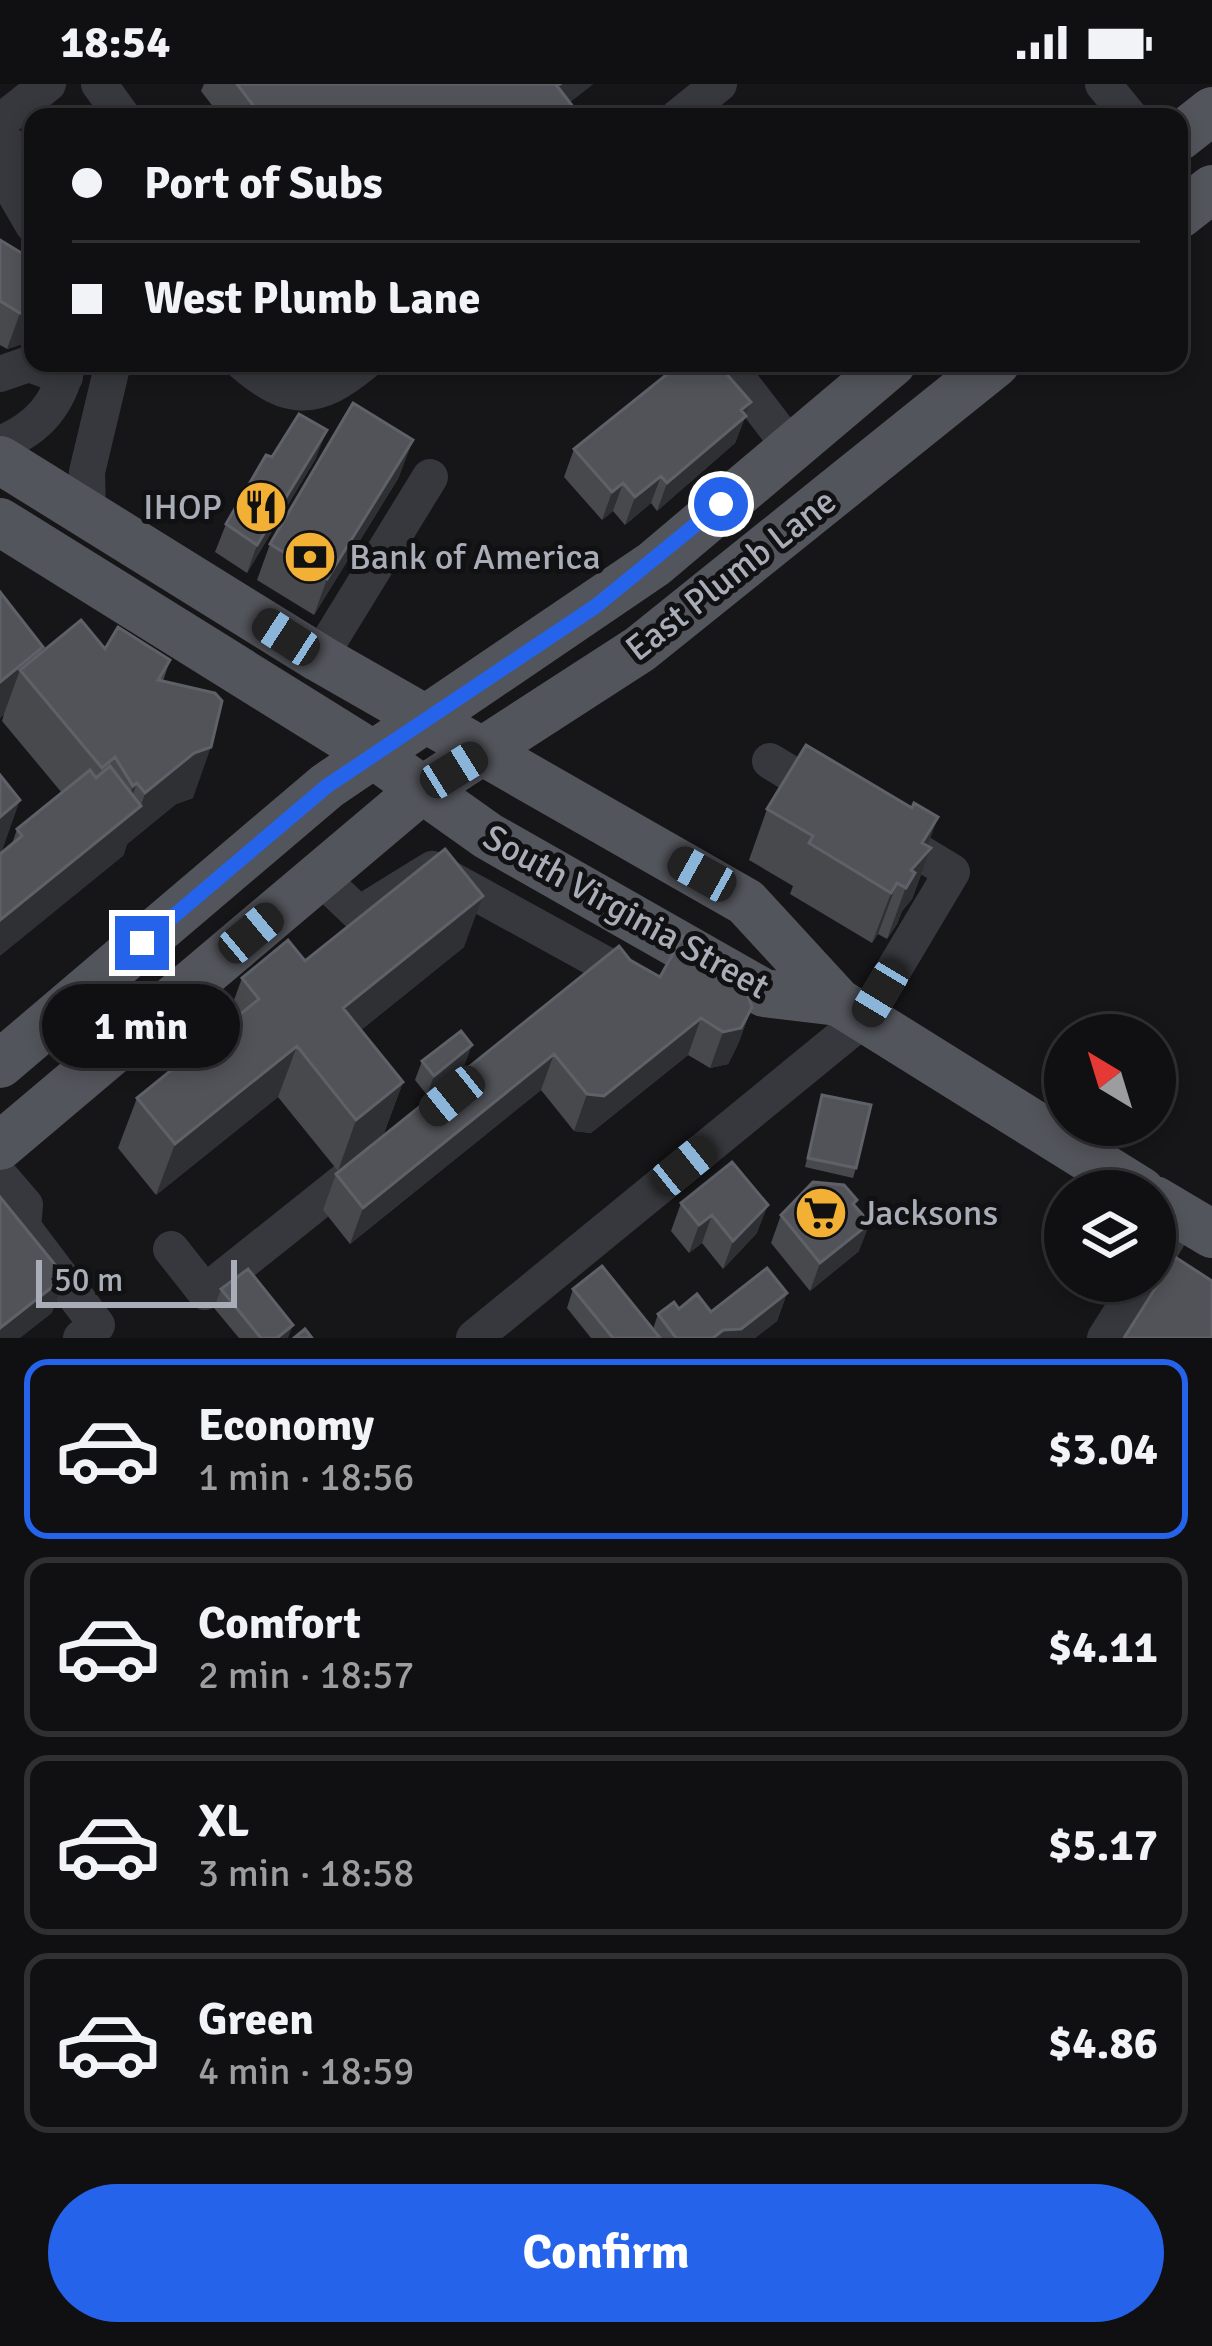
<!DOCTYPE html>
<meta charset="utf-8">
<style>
body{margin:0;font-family:Signika,sans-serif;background:#19191b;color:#f1f3f6;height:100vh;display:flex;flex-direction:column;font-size:45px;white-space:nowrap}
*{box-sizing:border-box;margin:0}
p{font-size:39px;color:#9c9d9f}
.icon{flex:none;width:66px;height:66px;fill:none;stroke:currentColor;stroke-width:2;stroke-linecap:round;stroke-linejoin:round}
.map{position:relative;height:1254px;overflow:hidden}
.panel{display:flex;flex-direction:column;background:#101012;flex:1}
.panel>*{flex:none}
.guide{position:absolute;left:24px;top:24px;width:1164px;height:264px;border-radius:24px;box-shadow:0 6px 18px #0003,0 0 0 3px #303032;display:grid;align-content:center;height:264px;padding:0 48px;background:#101012}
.needle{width:78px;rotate:322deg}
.controls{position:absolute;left:1044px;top:930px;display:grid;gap:24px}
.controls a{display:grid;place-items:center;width:132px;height:132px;border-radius:50%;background:#101012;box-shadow:0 6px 18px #0003,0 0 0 3px #303032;font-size:60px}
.scale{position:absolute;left:36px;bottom:30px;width:201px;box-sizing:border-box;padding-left:12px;border:6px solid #a8adb8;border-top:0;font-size:33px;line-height:42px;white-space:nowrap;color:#a8adb8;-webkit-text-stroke:9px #111113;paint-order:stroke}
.end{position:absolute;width:54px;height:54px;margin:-27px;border:15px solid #2563eb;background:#fff;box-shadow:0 0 0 6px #fff}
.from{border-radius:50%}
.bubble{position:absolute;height:84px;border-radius:42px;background:#101012;box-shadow:0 6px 18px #0003,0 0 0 3px #303032;font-size:39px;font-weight:700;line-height:84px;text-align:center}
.car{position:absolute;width:36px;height:72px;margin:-36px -18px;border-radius:15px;box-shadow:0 0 9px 3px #0007;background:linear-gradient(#222 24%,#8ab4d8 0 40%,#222 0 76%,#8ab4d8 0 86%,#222 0)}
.guide b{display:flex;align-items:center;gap:42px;height:114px;font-size:45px}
.guide b+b{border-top:3px solid #303032}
.guide i{width:30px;height:30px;background:#f1f3f6}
ul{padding:21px 0 0;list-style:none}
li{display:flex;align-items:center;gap:36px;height:180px;margin:0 24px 18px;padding:0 24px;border:6px solid #303032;border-radius:24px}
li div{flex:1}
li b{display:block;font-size:45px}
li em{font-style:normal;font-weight:700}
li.on{border-color:#2563eb}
li>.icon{width:108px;height:108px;stroke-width:1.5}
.primary-button{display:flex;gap:24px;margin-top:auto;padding:24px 48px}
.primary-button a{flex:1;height:138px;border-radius:72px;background:#2563eb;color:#fff;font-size:48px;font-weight:700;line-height:138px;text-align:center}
.status{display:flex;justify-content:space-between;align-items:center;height:84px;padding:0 60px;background:#101012;direction:ltr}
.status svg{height:33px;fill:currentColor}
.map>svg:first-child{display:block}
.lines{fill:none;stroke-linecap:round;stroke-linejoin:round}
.minor{stroke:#37383d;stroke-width:36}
.major{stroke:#53555c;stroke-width:48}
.wall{fill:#47494d}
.shaded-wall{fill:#2f3033}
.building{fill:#525359;stroke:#5f6168;stroke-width:3}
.route{stroke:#2563eb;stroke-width:15}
.labels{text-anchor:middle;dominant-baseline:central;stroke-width:10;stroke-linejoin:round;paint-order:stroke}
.poi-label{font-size:36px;fill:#a8adb8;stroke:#111113;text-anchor:start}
.street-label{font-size:36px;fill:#a8adb8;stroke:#111113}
</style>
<div class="status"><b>18:54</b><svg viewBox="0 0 49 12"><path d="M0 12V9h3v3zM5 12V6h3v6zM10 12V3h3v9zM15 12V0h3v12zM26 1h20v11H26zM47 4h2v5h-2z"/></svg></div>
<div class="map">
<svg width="1212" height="1254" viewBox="0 0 1212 1254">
<rect width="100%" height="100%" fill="#161618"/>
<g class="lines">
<!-- minor -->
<path class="minor" d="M99 0 123 33
M1103 0 1130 33
M678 33 719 0
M0 38 48 0
M0 54 33 79
M0 84 33 141
M243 279C289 319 317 318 364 279
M726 279 789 361
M0 290 29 280 65 293
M0 360C39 344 59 320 68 279
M88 429 87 388 113 279
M319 574 430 393
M770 677 829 713
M319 792 359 830 432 785 612 884
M0 1092 25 1121 23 1143 97 1241 81 1254
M171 1165 205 1208 368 1078
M1155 1175 1181 1132
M474 1254 865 934 952 788 886 748
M1105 1254 1141 1197"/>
<!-- major -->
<path class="major" d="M1179 53 1212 27
M1179 131 1212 105
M0 376 319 574 746 818 838 918 1141 1107
M0 438 371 669 488 752 764 909 838 918
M0 980 327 702 654 480 892 279
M0 1062 419 708 640 565 996 279
M1155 1116 1212 1150"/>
</g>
<!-- wall -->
<path class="wall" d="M204 0H593L570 18 581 33H221L201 7Z
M0 156 29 258 7 265 0 261Z
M751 318 735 359 657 427 651 419 625 441 613 427 602 436 564 393 574 365Z
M272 373 316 374 247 489 215 468 226 440Z
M399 393 314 531 257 496 270 460Z
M0 508 41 569 105 565 170 576 163 597 193 714 176 720 127 760 123 772 12 760 17 745 62 709 2 637 4 630 0 634Z
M767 725 931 764 912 815 902 827 897 840 887 855 878 850 872 859 790 810 793 802 749 776Z
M464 863 361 946 403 998 384 1049 338 1087 278 1013 156 1111 118 1064 137 1014 224 944 242 894 305 877Z
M660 893 728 896 752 923 738 960 728 980 710 984 688 971 591 1049 574 1047 541 1006 350 1160 323 1126 336 1090Z
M422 977 465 980 427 1011 415 996Z
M822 1011 856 1084 853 1094 805 1083Z
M681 1119 757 1149 723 1185 702 1159 689 1169 671 1147Z
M855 1122 859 1167 810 1207 771 1159 781 1131Z
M221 1205 288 1254H239L214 1224Z
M573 1205 653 1245 658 1230 679 1225 711 1228 787 1209 777 1237 755 1254H591L567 1224Z"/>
<!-- shaded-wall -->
<path class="shaded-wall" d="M560 0H593L551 33 557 2Z
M33 225V251L29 258 7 265 20 229Z
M751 318 735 359 657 427 667 399Z
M327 346 316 374 247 489 257 461Z
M413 356 399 393 314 531 327 495Z
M661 392 651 419 625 441 635 413Z
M623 399 613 427 602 436 612 408Z
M43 563 30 599 20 586 4 630 0 634V598Z
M211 663 193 714 176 720 127 760 123 772 0 872V836L120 739 133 702 137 699 123 736 141 722 145 709 194 669Z
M20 716 2 767 0 769V733Z
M938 733 924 772 931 764 912 815 902 827 897 840 887 855 922 759Z
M897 799 878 850 872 859 891 809Z
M483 812 464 863 325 975 343 924Z
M752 923 738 960 728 980 710 984 723 948Z
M701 934 688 971 591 1049 574 1047 587 1010Z
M472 961 465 980 427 1011 434 992Z
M297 962 278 1013 156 1111 175 1060Z
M554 970 541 1006 350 1160 363 1124Z
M403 998 384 1049 338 1087 356 1036Z
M768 1121 757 1149 723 1185 733 1157Z
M712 1131 702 1159 689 1169 699 1141Z
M870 1139 859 1167 810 1207 820 1179Z
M65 1193 52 1229 20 1254H0V1244Z
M787 1209 777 1237 755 1254H713Z
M293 1241 288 1254H277Z"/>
<!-- building -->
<path class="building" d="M237 0H560L557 2 581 33H262Z
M0 156 33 176V225L20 229 0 217Z
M681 279H717L751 318 741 326 746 332 667 399 661 392 635 413 623 399 612 408 574 365Z
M353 319 413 356 327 495 270 460Z
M299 330 327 346 257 461 226 440 266 371 272 373Z
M0 508 43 563 0 598Z
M81 536 105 565 118 543 170 576 158 596 215 609 222 617 211 663 194 669 145 709 137 699 133 702 115 673 102 684 20 586Z
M806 661 912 724 914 719 938 733 922 759 931 764 911 786 915 789 906 804 897 799 891 809 809 759 813 752 767 725Z
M110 682 141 722 0 836V770L22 752 17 745 90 686 96 694Z
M0 691 20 716 0 733Z
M445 765 483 812 343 924 403 998 356 1036 297 962 175 1060 137 1014 259 915 242 894 288 856 305 877Z
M683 852 732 883 724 894 747 909 752 923 741 944 723 948 701 934 604 1012 587 1010 554 970 363 1124 336 1090 619 862 630 876 660 893Z
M461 947 472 961 434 992 422 977Z
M822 1011 871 1021 856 1084 808 1074Z
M732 1078 768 1121 733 1157 712 1131 699 1141 681 1119Z
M813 1098 844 1101 857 1116 853 1120 870 1139 820 1179 781 1131Z
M0 1113 65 1193 0 1244Z
M1175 1173 1212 1197V1254H1124Z
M602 1182 660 1254H613L573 1205Z
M767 1184 787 1209 741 1245 723 1246 713 1254H676L658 1230 674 1218 679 1225 697 1210 711 1228Z
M248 1185 293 1241 277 1254H261L221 1205Z
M305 1245 312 1254H294Z"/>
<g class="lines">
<!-- route -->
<path class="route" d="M142 859 327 702 596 522 721 420"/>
</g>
<!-- icons -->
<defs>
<g id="restaurant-disc" transform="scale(2.7)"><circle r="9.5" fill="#f2b134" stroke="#111113"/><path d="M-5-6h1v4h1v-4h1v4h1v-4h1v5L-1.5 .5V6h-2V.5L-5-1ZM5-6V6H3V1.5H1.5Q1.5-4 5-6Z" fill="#111"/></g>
<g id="bank-disc" transform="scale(2.7)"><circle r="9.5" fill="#f2b134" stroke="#111113"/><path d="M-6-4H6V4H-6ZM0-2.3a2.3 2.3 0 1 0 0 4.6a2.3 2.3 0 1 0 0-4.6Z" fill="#111"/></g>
<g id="supermarket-disc" transform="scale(2.7)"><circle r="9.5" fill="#f2b134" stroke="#111113"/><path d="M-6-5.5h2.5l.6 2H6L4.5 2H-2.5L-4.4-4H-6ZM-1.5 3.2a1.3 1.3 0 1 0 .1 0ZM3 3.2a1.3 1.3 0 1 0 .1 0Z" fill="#111"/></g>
</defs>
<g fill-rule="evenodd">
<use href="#restaurant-disc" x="261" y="423"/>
<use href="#bank-disc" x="310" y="473"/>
<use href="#supermarket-disc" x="821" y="1129"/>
</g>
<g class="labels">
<!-- poi labels -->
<g class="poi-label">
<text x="222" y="423" text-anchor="end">IHOP</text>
<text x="349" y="473">Bank of America</text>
<text x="860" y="1129">Jacksons</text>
</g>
<!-- street labels -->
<g class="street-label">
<text transform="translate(731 491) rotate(-38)">East Plumb Lane</text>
<text transform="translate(626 828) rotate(29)">South Virginia Street</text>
</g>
</g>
</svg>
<div class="controls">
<a><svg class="needle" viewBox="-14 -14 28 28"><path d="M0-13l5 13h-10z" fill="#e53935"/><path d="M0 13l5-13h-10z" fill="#9c9d9f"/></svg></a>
<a><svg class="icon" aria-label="layers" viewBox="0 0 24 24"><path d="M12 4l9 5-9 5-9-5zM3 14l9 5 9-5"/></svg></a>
</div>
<div class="scale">50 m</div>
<i class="end from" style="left:721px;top:420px"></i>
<i class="end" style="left:142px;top:859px"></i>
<div class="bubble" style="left:42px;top:900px;width:198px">1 min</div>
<i class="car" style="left:286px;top:553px;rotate:303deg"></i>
<i class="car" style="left:454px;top:686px;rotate:58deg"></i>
<i class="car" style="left:702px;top:790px;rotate:299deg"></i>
<i class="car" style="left:251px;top:849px;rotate:50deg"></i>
<i class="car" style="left:880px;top:909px;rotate:211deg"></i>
<i class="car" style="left:452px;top:1012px;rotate:231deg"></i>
<i class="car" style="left:684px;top:1082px;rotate:51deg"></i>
<div class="guide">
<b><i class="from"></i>Port of Subs</b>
<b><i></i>West Plumb Lane</b>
</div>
</div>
<section class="panel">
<ul>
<li class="on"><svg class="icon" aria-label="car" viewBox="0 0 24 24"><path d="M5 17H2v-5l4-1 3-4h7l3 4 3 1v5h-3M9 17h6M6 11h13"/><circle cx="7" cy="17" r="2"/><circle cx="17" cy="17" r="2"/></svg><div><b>Economy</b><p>1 min · 18:56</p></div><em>$3.04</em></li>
<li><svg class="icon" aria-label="car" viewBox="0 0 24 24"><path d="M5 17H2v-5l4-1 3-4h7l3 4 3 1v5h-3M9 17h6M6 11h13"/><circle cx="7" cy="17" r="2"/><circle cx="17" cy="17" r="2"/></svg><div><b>Comfort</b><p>2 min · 18:57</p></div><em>$4.11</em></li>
<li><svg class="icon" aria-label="car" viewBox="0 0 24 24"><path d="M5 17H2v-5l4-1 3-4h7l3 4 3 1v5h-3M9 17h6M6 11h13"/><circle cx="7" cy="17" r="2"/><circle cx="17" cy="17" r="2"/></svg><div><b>XL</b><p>3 min · 18:58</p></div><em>$5.17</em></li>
<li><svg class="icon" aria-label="car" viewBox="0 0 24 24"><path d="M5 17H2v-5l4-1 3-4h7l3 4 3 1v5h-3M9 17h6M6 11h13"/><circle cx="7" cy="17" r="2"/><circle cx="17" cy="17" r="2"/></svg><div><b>Green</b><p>4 min · 18:59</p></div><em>$4.86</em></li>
</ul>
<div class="primary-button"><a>Confirm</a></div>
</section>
